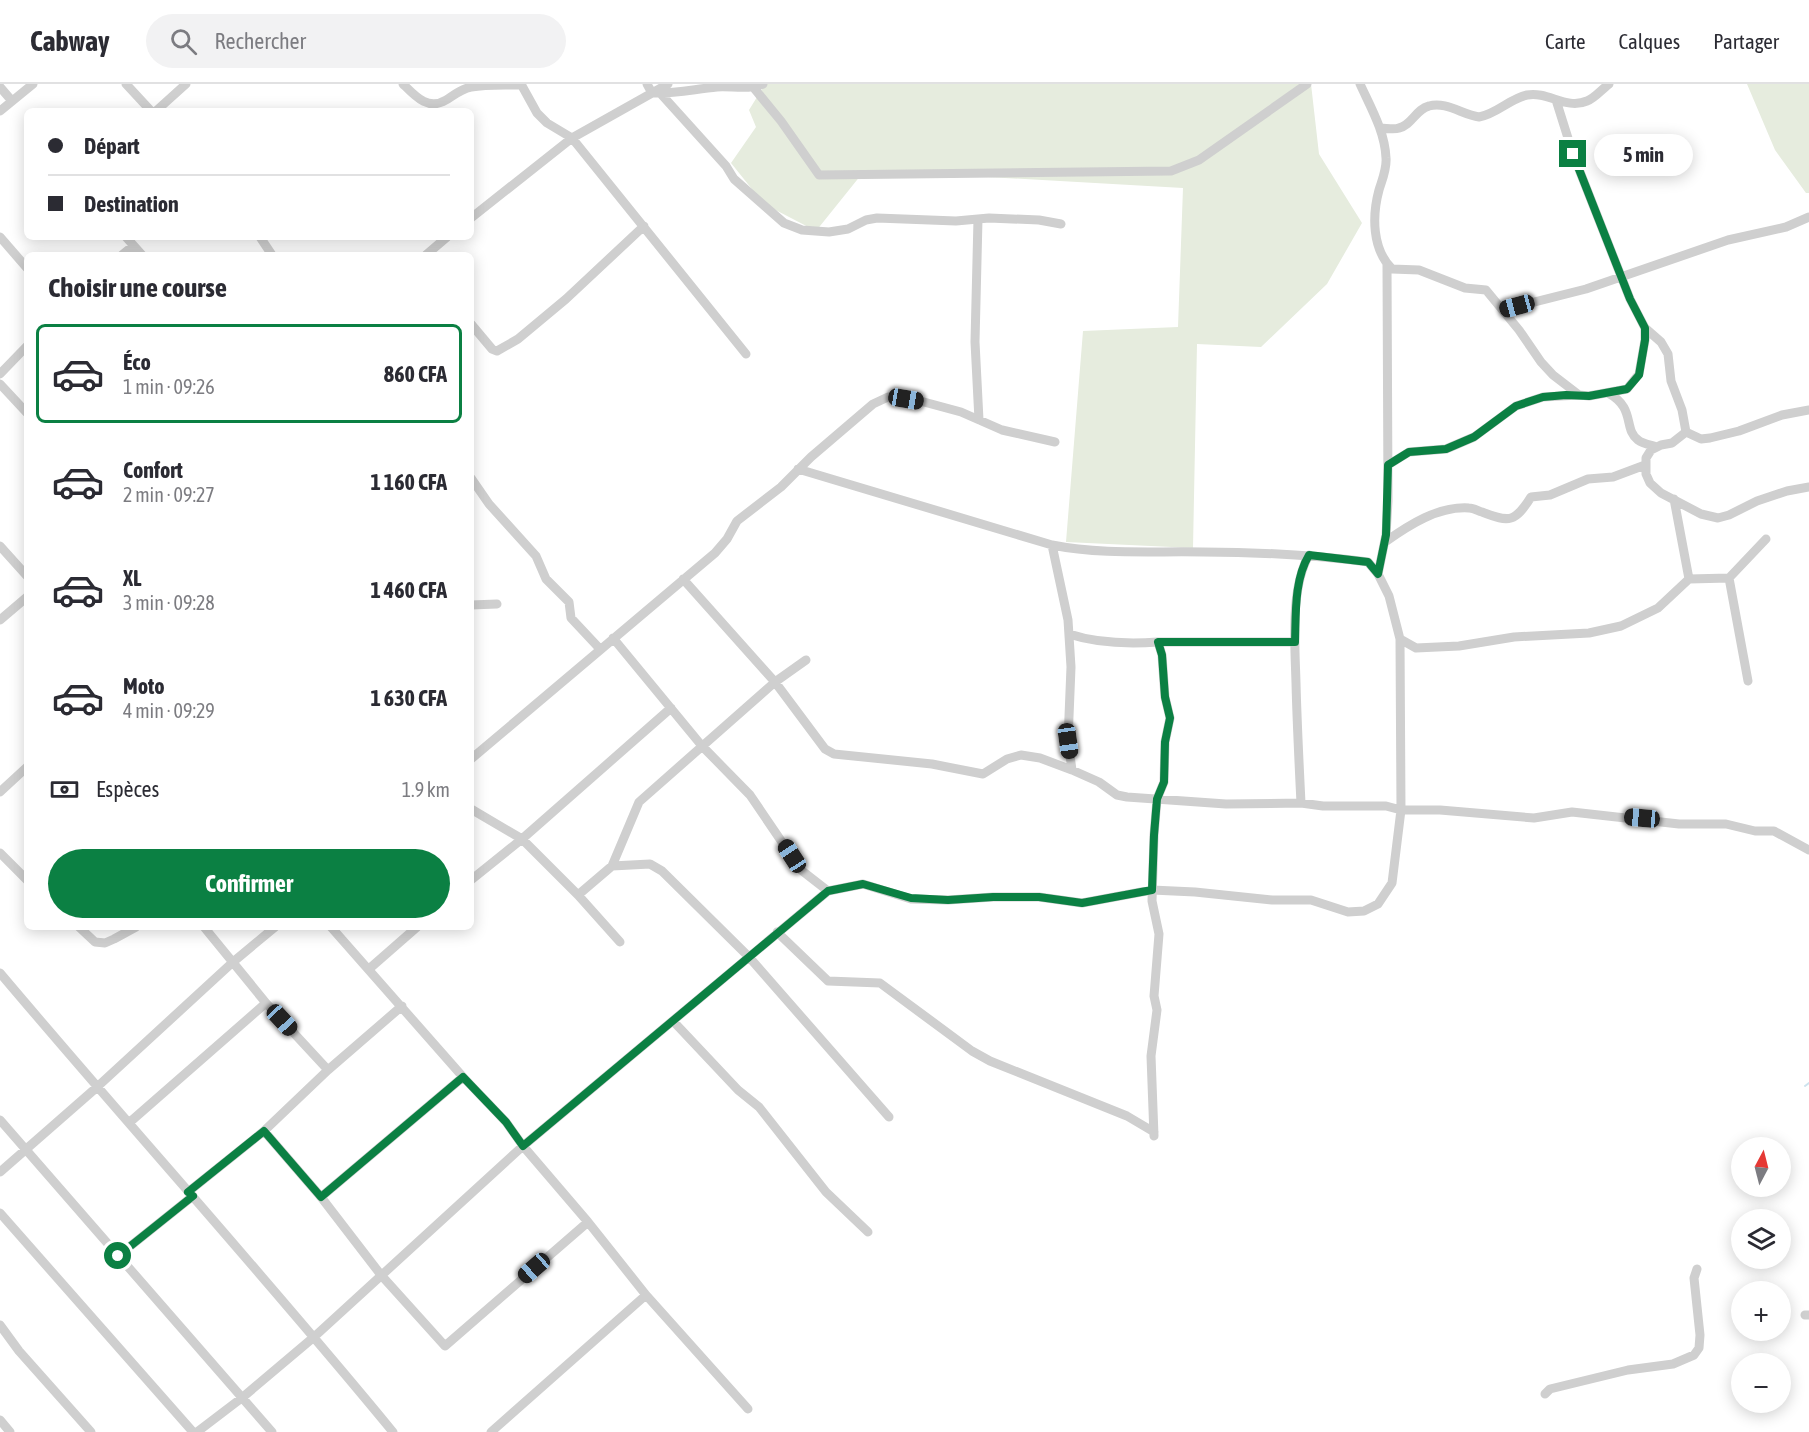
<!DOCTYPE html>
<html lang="fr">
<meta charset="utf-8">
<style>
body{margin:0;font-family:"Asap Condensed",sans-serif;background:#f2f2f3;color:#2b2b33;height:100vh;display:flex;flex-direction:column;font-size:22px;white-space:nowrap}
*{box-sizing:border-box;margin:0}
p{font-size:20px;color:#7c7c81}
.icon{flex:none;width:33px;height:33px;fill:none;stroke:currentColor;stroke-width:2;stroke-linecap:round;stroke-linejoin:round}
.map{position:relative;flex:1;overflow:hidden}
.details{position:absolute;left:24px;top:168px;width:450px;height:678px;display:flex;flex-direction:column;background:#fff;border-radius:9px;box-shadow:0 3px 15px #0003}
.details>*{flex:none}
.top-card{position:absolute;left:24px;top:24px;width:450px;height:132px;border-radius:9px;box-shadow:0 3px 15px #0003;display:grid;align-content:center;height:132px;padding:0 24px;background:#fff}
.needle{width:39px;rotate:7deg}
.buttons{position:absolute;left:1731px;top:1053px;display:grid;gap:12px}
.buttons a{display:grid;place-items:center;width:60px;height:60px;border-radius:50%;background:#fff;box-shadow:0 3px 15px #0003;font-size:30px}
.end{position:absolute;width:27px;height:27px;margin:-14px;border:8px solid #0b8043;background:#fff;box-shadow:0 0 0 3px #fff}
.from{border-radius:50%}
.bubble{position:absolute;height:42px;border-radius:21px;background:#fff;box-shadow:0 3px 15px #0003;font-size:20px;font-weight:700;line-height:42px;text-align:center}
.car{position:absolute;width:18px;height:36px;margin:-18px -9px;border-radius:8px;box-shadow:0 0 4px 2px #0007;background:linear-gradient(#222 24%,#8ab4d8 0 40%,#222 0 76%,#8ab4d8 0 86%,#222 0)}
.top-card b{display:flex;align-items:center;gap:21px;height:57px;font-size:22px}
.top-card b+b{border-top:2px solid #e1e1e2}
.top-card i{width:15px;height:15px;background:#2b2b33}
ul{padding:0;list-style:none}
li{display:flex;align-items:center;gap:18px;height:99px;margin:0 12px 9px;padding:0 12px;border:3px solid transparent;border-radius:9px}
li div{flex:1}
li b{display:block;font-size:22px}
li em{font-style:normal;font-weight:700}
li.on{border-color:#0b8043}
li>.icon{width:54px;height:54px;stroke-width:1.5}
h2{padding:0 24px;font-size:27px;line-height:72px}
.pay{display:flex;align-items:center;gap:15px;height:66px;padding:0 24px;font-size:22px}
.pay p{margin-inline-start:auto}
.primary-button{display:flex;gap:12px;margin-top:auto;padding:12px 24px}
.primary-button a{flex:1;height:69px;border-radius:36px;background:#0b8043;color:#fff;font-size:24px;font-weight:700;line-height:69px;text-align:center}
header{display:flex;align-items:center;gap:36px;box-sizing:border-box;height:84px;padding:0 30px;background:#fff;border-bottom:2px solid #e1e1e2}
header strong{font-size:28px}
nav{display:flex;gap:33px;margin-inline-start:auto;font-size:21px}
.search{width:420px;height:54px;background:#f2f2f3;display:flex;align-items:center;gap:15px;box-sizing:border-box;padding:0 21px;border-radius:33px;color:#7c7c81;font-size:22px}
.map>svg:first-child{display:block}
.green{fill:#e6ecde}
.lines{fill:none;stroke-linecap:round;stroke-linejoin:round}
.stream{stroke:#cde3ee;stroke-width:2}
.street{stroke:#cfcfcf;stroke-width:9}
.route{stroke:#0b8043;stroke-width:8}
</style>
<header>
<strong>Cabway</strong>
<div class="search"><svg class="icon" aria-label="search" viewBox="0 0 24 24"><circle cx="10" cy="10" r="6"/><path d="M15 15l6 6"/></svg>Rechercher</div>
<nav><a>Carte</a><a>Calques</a><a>Partager</a></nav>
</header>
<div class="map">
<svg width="1809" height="1348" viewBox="0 0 1809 1348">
<rect width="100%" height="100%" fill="#fff"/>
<!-- green -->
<path class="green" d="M765 0H1311L1319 70 1362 139 1327 200 1261 263 1197 260 1193 464 1066 458 1083 247 1178 243 1183 104 865 86 816 147 764 120 731 79 756 43 749 26Z
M1747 0H1809V109H1806L1775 66Z"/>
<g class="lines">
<!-- stream -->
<path class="stream" d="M1805 1002 1809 999"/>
<!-- street -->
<path class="street" d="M126 0 151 27
M403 0C415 12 428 27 446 16 454 11 461 5 471 3 487 0 505 1 522 1
M521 0 537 29 547 39 572 54 746 270
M647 0 652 9C674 10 695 5 717 3 732 2 749 6 763 0
M1360 0C1371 24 1385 48 1386 74 1387 85 1382 96 1379 106 1372 132 1372 165 1392 185L1419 186 1465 204 1486 206 1519 246 1541 278 1553 291 1579 311 1589 312 1627 305 1639 290 1645 256V244
M0 3 12 17
M753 3 781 37 819 91 1171 87 1199 76 1307 0
M661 10 726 82 734 95 784 139 802 146 829 148 848 145 866 136 877 134 956 137 989 134 1039 136 1061 140
M1556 16 1573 70 1630 215 1645 244 1661 258 1668 270 1671 297 1682 326 1686 348
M0 27 33 0
M156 27 186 0
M1380 44C1386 44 1394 46 1399 44 1412 41 1416 25 1429 22 1446 17 1463 31 1479 33 1497 30 1509 15 1527 11 1548 7 1566 26 1587 17 1595 14 1602 5 1609 0
M471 134 572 54 668 0
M978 135 975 258 979 336
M0 153 27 184
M126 153 142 171
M260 153 272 171
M122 171 133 162
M426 171 447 153
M1503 226 1586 205 1728 156 1786 143 1809 133
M471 240 492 265 497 267 518 255 566 215 644 142
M0 290 27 262
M0 300 27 329
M1608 309C1636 324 1623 345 1638 356 1643 360 1651 361 1657 363
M1686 348 1672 359 1661 361 1651 366 1646 374V390L1650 399 1661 409 1701 430 1718 434 1729 431 1757 417 1787 407 1809 403
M1686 348 1701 355 1710 354 1739 347 1782 331 1809 326
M1388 381 1409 368 1446 365 1474 353 1516 322 1543 313 1579 311
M471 394 489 420 536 472 546 495 569 518 571 534 600 565
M1674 415 1689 495
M1385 458C1409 441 1438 422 1469 424 1474 424 1478 427 1482 428 1510 439 1515 438 1531 413L1550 411 1588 395 1613 393 1645 381
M1052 461 1068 536 1071 583 1068 657 1072 686
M0 462 27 492
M1378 490 1386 451 1388 417 1387 181
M1729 494 1748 597
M683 495 775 598 825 665 834 670 932 680 983 690 1007 675 1021 671 1040 674 1072 686 1099 698 1117 711 1127 713 1226 720 1301 719 1323 722H1386L1401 726H1440L1534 734 1572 728 1679 740H1726L1755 747H1774L1809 766
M471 521 497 520
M0 536 27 513
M1069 550C1096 559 1129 560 1158 558L1162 571 1165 613 1170 634 1165 658 1164 698 1157 715 1154 751 1152 817 1159 850 1154 912 1157 926 1151 972 1154 1052
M613 554 702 662 750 711 801 786 828 807
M1400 555 1416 564 1459 562 1514 553 1589 549 1621 542 1658 524 1689 495 1729 494 1766 455
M1158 558H1295
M471 675 715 469 727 455 737 437 781 403 811 373 873 320 888 313 924 318 961 328 1002 346 1055 358
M0 708 27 683
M1301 719C1299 679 1297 639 1296 599 1295 561 1290 504 1309 471
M471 725 522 755 578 811 620 858
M0 769 27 796
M612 782 639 718 775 598 806 576
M471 796 522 755 671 624
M578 811 612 782 650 780 662 787 749 873 889 1033
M79 843 95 858 105 859 114 855 136 843
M204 843 266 919 328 986
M331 843 463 993 506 1038 523 1062 588 1138 646 1211 748 1325
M777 848 828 897 880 899 972 967 990 977 1127 1032 1154 1048
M369 885 417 843
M0 889C130 1043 265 1192 393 1348
M673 937 738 1006 759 1023 826 1108 868 1148
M0 1036 272 1348
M130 1038 266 919
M264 1047 321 1113 381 1191 445 1262 588 1138
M0 1088 96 1004 233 878 275 843
M188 1108 264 1047 328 986 402 922
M321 1113 463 993
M0 1129 193 1348
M118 1172 193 1112
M1805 1231H1809
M0 1241 19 1267 91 1348
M1545 1310 1550 1305 1628 1286 1673 1280 1694 1271 1699 1264 1700 1251 1694 1194 1697 1185
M0 1336 10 1348
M197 1348 243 1313 314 1253 523 1062 828 807 863 800 911 815 948 816 993 813H1039L1082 819 1152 806 1195 808 1272 816H1311L1348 828 1364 827 1378 820 1392 799 1401 726 1400 555 1389 512 1378 490 1368 478C1313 471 1259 468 1203 468 1153 467 1102 471 1052 461L798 385
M491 1348 646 1211"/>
</g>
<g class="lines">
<!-- route -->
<path class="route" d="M118 1172 193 1112 188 1108 264 1047 321 1113 463 993 506 1038 523 1062 828 807 863 800 911 814 948 816 993 813H1039L1082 819 1152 806 1154 751 1157 715 1164 698 1165 658 1170 634 1165 613 1162 571 1158 558H1295C1296 530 1294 496 1309 471L1368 478 1378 490 1386 451 1388 381 1409 368 1446 365 1474 353 1516 322 1543 313 1566 311 1589 312 1627 305 1639 291 1645 256V244L1630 215 1573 70"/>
</g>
</svg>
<div class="buttons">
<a><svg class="needle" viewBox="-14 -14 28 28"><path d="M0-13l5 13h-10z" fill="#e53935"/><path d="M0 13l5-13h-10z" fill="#7c7c81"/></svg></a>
<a><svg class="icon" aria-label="layers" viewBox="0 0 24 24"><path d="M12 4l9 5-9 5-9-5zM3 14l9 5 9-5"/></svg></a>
<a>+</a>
<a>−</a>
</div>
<i class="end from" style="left:118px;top:1172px"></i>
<i class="end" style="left:1573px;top:70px"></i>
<div class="bubble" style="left:1594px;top:50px;width:99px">5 min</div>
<i class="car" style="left:1517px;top:222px;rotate:255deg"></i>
<i class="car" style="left:906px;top:315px;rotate:100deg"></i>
<i class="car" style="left:1068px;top:657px;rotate:172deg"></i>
<i class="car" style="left:1642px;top:734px;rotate:275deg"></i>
<i class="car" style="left:792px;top:772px;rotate:327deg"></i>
<i class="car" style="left:282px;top:936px;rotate:137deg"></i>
<i class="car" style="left:534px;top:1184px;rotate:229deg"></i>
<div class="top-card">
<b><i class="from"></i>Départ</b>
<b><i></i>Destination</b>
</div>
<section class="details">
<h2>Choisir une course</h2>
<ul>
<li class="on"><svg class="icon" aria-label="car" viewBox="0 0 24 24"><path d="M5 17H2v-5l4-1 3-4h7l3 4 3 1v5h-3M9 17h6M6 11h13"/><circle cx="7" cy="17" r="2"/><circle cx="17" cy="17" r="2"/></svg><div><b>Éco</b><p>1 min · 09:26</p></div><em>860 CFA</em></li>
<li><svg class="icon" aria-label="car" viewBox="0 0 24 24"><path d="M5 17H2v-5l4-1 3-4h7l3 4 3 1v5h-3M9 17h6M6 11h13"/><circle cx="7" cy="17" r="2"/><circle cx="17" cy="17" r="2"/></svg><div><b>Confort</b><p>2 min · 09:27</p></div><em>1 160 CFA</em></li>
<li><svg class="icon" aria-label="car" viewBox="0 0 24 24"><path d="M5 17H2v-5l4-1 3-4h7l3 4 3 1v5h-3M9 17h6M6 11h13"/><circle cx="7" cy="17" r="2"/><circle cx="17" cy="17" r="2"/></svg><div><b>XL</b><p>3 min · 09:28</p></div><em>1 460 CFA</em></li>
<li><svg class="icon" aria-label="car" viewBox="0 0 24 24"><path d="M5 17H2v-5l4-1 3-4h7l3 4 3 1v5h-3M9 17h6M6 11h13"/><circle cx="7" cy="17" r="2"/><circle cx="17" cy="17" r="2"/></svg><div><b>Moto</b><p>4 min · 09:29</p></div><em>1 630 CFA</em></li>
</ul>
<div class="pay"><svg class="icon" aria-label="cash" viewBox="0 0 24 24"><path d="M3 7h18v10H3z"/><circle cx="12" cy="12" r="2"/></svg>Espèces<p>1.9 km</p></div>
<div class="primary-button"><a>Confirmer</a></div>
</section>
</div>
